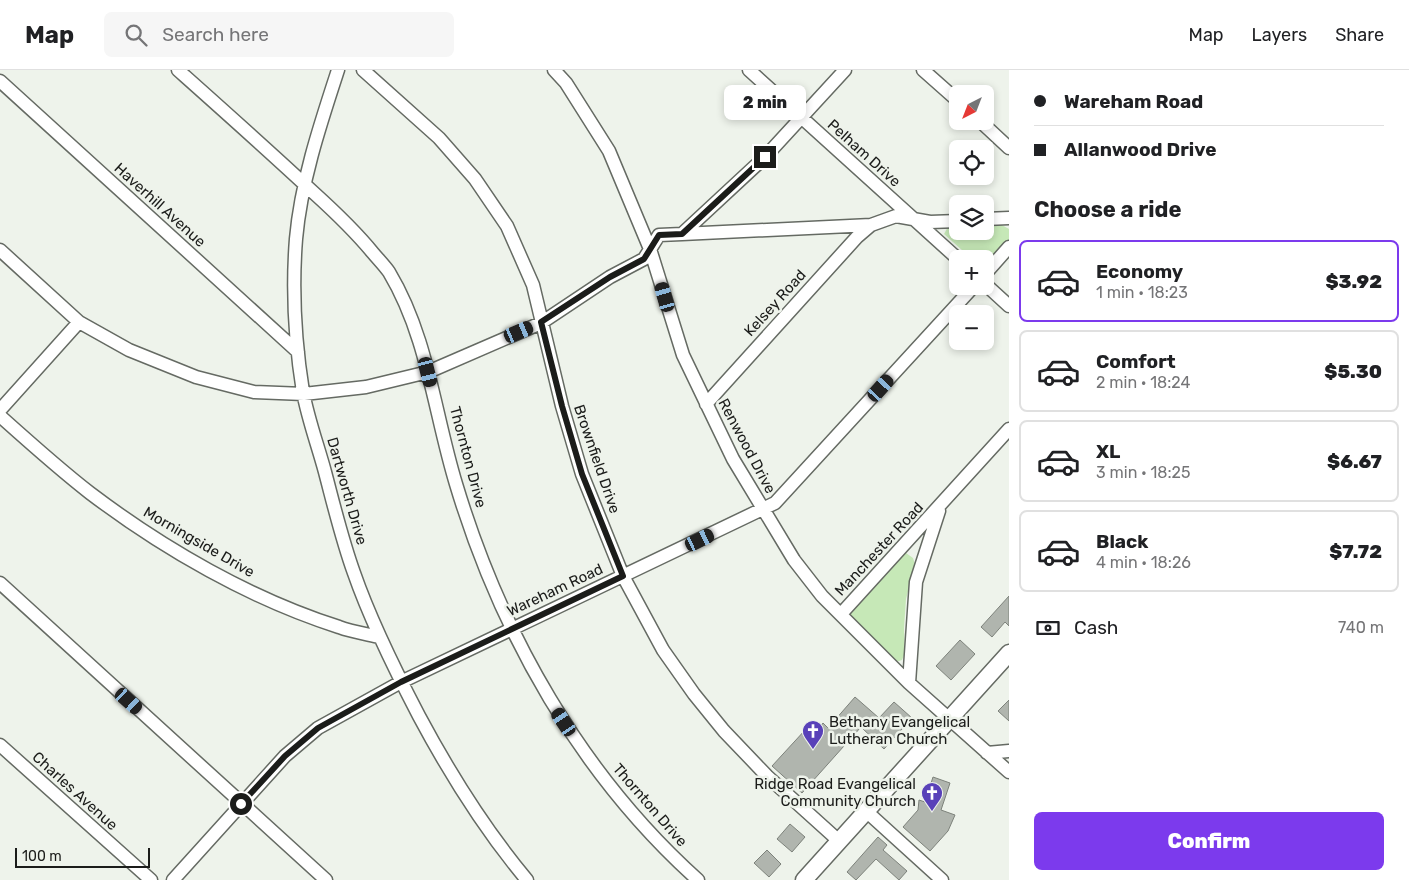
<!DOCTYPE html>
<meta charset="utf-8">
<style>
body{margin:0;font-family:Rubik,sans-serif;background:#f6f6f6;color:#202124;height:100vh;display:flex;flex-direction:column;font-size:19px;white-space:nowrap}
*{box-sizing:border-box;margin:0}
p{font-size:16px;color:#757577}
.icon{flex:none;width:28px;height:28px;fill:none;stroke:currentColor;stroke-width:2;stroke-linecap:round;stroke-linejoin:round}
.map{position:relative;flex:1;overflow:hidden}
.drawer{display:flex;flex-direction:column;background:#fff;width:400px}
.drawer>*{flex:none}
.guide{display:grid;align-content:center;height:110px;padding:0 25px;background:#fff}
.needle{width:32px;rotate:222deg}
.buttons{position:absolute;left:949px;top:15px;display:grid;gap:10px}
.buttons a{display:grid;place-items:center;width:45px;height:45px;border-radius:8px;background:#fff;box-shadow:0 2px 8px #0003;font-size:25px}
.scale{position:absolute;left:15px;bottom:12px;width:135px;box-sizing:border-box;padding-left:5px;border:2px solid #1b1c1a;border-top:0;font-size:14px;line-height:18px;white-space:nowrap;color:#1b1c1a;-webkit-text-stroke:4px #eef3eb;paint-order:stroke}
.end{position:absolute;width:22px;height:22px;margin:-11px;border:6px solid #1b1c1a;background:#fff;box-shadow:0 0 0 2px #fff}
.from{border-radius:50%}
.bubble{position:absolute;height:35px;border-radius:8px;background:#fff;box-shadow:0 2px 8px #0003;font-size:16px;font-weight:800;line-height:35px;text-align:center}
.car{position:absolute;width:15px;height:30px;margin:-15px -8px;border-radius:6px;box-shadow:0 0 4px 1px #0007;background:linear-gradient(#222 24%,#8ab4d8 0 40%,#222 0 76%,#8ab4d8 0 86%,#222 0)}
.guide b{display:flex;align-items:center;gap:18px;height:48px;font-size:19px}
.guide b+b{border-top:1px solid #e0e0e0}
.guide i{width:12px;height:12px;background:#202124}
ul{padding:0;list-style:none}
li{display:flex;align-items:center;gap:15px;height:82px;margin:0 10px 8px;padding:0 15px;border:2px solid #e0e0e0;border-radius:8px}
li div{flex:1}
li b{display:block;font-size:19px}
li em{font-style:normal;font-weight:800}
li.current{border-color:#7c3aed}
li>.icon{width:45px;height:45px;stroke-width:1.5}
h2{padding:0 25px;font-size:22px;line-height:60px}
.pay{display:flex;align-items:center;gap:12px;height:55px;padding:0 25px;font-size:19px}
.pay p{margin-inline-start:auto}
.cta{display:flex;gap:10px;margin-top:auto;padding:10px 25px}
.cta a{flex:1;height:58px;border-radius:8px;background:#7c3aed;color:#fff;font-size:20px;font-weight:800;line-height:58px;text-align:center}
header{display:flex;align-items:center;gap:30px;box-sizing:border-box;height:70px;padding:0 25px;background:#fff;border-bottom:1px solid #e0e0e0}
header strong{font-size:24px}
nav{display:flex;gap:28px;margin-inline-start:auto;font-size:18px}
.search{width:350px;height:45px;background:#f6f6f6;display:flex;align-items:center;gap:12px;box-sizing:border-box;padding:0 18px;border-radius:8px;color:#757577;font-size:19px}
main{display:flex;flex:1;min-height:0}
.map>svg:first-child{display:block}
.grass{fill:#c6e8b7}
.building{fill:#b0b5ae;stroke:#7d827b}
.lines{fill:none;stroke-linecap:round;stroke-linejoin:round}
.minor-casing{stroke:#656a63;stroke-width:15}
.major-casing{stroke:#656a63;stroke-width:19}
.minor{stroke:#fff;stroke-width:12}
.major{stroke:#fff;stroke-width:16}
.route{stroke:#1b1c1a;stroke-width:6}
.labels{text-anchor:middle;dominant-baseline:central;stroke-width:5;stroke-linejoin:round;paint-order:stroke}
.street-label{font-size:15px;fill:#1b1c1a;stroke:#eef3eb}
.poi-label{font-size:15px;fill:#1b1c1a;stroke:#eef3eb;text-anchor:start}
</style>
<header>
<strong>Map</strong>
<div class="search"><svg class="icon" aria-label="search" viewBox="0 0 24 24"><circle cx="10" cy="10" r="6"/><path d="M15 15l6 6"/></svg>Search here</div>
<nav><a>Map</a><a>Layers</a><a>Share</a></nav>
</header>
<main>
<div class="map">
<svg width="1009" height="810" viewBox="0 0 1009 810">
<rect width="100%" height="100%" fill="#eef3eb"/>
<!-- grass -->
<path class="grass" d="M1000 154 1009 159V170L985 196V189H972L944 164 948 157 957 156 958 161H985V155Z
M906 483 913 488 915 494 906 529 904 558 905 583 902 590 896 592 850 547 852 539 901 485Z"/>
<!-- building -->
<path class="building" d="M1009 526V556L1005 552 992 567 981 557Z
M960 570 975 584 951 610 936 596Z
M855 627 879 648 894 632 912 648 884 679 861 657 802 723 772 696 806 659 813 665 823 653 828 658Z
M1009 630V651L998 641Z
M933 707 950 713 941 740 955 745 948 761 930 781 903 757 918 740 919 730 925 732Z
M790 754 805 767 792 782 777 769Z
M878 767 887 775 883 780 907 801 899 810 876 789 856 810 847 802Z
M767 780 781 794 769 807 754 793Z"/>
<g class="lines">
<!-- minor casing -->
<g class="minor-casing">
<path id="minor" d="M178 0C224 41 269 81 314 123 335 142 355 161 373 183 378 189 384 195 389 202 428 267 434 342 456 414 501 564 581 705 698 810
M338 0C320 55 301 112 296 169 292 220 295 272 303 322 308 349 318 376 325 402 334 436 342 470 354 503 371 552 395 600 419 646 450 704 485 760 527 810
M363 0 439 68 475 109 507 156 533 215 562 336 582 404 623 506 663 580 694 624 724 661 767 706 839 771
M554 0 566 13 609 81 650 179 683 285 733 389 794 490 822 526 909 613 1009 702
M749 0 958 189
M923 0 958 31
M0 11 298 282
M980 51 1009 78
M985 149 1009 148
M682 164 871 155 896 146 930 152 958 151
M0 180 79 252 129 280 196 307 254 322 304 324 366 317 428 302 541 253 610 207 644 189 659 165 682 164 765 87 845 0
M985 204 1009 177
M985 214 1009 236
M706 334 857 167 871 155
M0 340 79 252
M0 346C29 372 59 399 90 423 164 479 251 529 339 557 352 562 367 564 380 567
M0 513 326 810
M841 544 1009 359
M909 613 916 512 939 441
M0 675 151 810
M987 683 1009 681
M866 741 942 810
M173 810 285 686 318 658 401 612 775 433 974 216"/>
</g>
<!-- major casing -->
<g class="major-casing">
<path id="major" d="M804 810 1009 583"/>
</g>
<!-- minor -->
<use href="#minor" class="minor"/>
<!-- major -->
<use href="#major" class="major"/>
</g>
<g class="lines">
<!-- route -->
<path class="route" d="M241 734 285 686 318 658 401 612 623 506 582 404 562 336 541 252 610 207 644 189 659 165 682 164 765 87"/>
</g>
<!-- icons -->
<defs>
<g id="church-pin" transform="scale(1.125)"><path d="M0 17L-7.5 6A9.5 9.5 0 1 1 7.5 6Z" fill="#5941b9" stroke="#eef3eb"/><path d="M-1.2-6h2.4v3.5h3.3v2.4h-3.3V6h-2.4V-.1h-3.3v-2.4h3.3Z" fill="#fff"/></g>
</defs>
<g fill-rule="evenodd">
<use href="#church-pin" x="813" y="661"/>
<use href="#church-pin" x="932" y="723"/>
</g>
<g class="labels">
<!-- street labels -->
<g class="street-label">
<text transform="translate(864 83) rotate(42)">Pelham Drive</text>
<text transform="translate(160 135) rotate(42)">Haverhill Avenue</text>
<text transform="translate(775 233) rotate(-48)">Kelsey Road</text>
<text transform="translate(747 376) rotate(62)">Renwood Drive</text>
<text transform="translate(468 387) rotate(75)">Thornton Drive</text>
<text transform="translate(597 389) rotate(71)">Brownfield Drive</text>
<text transform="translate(347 421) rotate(74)">Dartworth Drive</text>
<text transform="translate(199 472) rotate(30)">Morningside Drive</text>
<text transform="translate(879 479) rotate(-47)">Manchester Road</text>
<text transform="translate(555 520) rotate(-25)">Wareham Road</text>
<text transform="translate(75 721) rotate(42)">Charles Avenue</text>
<text transform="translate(650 735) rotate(49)">Thornton Drive</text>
</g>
<!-- poi labels -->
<g class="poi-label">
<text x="829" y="652">Bethany Evangelical<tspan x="829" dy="17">Lutheran Church</tspan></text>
<text x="916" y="714" text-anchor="end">Ridge Road Evangelical<tspan x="916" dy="17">Community Church</tspan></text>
</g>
</g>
</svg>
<div class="buttons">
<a><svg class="needle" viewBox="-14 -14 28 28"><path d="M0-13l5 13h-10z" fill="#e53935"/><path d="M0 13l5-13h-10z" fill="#757577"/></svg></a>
<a><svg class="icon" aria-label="locate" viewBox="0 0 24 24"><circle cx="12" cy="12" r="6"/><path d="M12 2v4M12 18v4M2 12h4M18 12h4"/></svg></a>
<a><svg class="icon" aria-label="layers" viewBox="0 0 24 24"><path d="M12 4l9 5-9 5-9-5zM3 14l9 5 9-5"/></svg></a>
<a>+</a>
<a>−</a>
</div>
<div class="scale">100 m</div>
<i class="end from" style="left:241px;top:734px"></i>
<i class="end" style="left:765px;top:87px"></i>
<div class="bubble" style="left:724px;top:15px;width:82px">2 min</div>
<i class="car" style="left:665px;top:227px;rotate:344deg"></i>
<i class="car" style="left:519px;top:262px;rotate:67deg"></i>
<i class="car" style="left:428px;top:302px;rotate:166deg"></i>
<i class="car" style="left:881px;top:318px;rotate:42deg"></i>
<i class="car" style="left:700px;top:470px;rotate:64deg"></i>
<i class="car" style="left:129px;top:631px;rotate:132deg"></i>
<i class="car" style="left:564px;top:652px;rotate:326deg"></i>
</div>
<section class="drawer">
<div class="guide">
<b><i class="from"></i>Wareham Road</b>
<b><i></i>Allanwood Drive</b>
</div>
<h2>Choose a ride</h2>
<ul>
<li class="current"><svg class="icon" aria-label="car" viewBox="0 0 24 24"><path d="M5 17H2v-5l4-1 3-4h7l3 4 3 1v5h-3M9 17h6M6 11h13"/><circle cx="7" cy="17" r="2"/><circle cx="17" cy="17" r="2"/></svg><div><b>Economy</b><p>1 min · 18:23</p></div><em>$3.92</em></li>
<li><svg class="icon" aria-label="car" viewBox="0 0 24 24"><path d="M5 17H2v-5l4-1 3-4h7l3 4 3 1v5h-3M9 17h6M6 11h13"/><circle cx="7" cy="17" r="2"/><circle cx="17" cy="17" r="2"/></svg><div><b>Comfort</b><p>2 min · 18:24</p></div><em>$5.30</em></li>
<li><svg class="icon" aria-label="car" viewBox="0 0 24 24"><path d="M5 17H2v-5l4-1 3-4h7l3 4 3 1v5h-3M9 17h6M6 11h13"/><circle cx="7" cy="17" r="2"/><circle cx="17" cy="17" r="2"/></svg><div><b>XL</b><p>3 min · 18:25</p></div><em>$6.67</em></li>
<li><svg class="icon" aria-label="car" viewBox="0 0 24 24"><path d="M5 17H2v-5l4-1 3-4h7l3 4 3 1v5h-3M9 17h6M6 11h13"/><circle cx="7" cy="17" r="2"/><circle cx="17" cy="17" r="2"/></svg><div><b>Black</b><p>4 min · 18:26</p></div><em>$7.72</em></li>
</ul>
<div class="pay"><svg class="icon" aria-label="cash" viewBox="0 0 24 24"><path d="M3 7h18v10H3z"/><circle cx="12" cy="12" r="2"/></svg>Cash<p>740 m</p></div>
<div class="cta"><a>Confirm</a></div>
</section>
</main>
